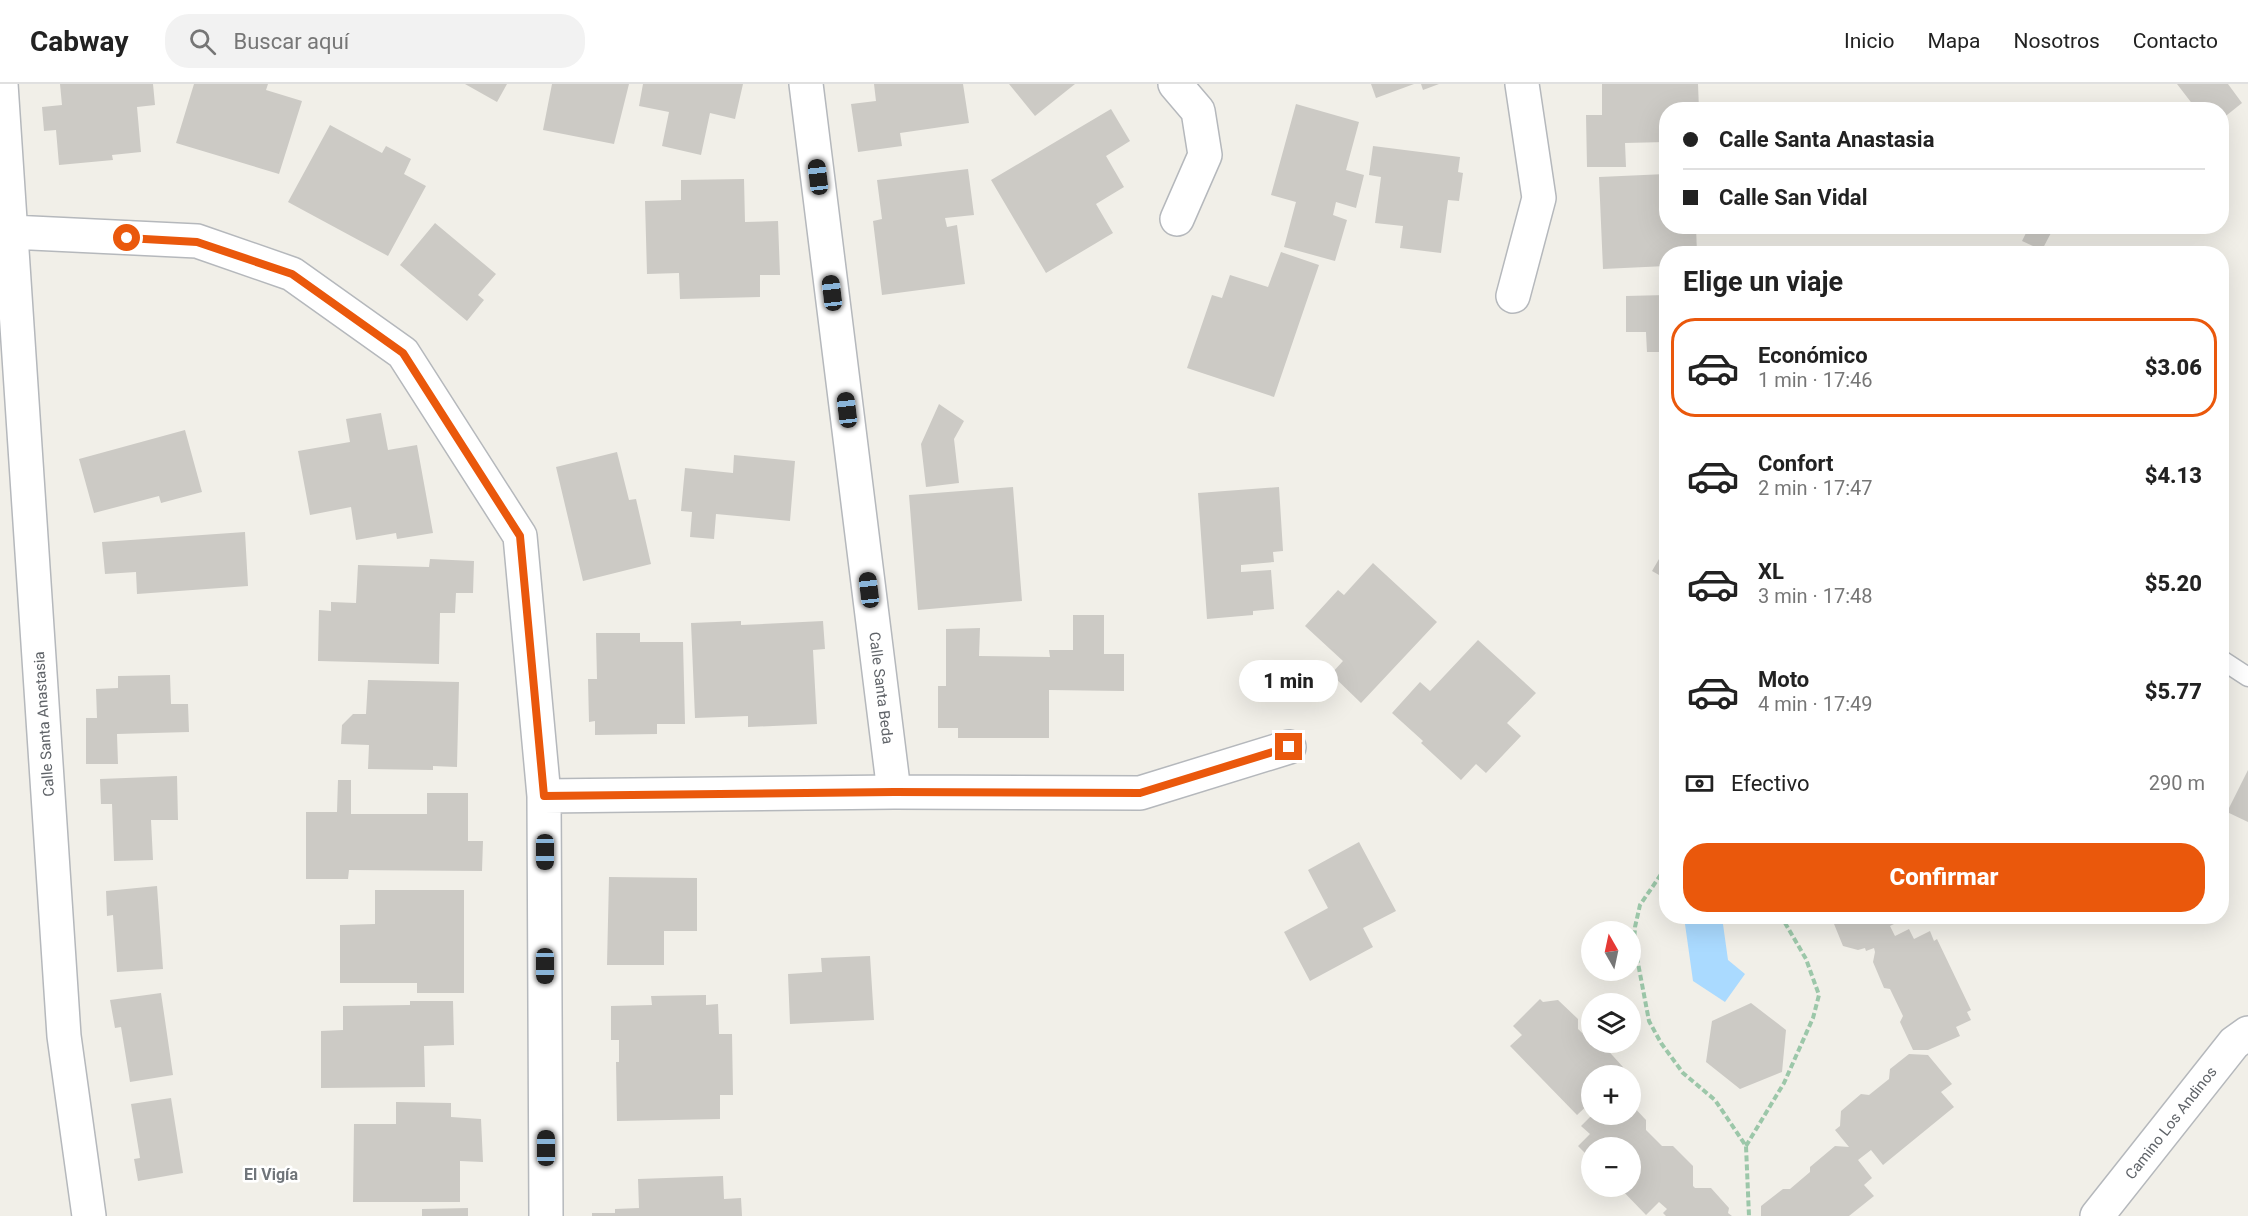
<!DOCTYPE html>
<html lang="es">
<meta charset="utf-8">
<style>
body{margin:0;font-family:Roboto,sans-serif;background:#f2f2f2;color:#222;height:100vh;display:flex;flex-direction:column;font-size:22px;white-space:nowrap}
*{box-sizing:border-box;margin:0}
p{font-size:20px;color:#767676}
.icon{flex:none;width:33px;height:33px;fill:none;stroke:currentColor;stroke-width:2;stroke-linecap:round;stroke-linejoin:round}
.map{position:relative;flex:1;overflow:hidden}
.drawer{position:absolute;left:1659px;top:162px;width:570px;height:678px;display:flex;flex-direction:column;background:#fff;border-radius:24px;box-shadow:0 6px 24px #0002}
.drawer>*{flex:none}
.banner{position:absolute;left:1659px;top:18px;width:570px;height:132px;border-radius:24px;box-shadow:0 6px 24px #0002;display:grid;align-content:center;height:132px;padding:0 24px;background:#fff}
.needle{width:39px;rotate:351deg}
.controls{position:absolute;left:1581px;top:837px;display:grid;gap:12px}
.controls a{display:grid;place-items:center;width:60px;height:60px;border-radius:50%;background:#fff;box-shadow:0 6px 24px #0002;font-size:30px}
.end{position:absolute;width:27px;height:27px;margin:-14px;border:8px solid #ea580c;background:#fff;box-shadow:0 0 0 3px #fff}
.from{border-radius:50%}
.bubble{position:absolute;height:42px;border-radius:21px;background:#fff;box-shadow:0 6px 24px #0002;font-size:20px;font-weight:800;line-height:42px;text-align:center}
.car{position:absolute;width:18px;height:36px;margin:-18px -9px;border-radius:8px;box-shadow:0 0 4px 2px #0007;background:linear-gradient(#222 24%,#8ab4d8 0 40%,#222 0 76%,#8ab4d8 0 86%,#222 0)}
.banner b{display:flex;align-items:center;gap:21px;height:57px;font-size:22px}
.banner b+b{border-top:2px solid #e0e0e0}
.banner i{width:15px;height:15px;background:#222}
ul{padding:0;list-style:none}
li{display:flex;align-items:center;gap:18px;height:99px;margin:0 12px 9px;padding:0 12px;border:3px solid transparent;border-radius:24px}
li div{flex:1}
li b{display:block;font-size:22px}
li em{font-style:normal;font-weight:800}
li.active{border-color:#ea580c}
li>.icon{width:54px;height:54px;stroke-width:1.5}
h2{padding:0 24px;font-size:27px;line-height:72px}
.pay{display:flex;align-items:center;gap:15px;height:66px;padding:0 24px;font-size:22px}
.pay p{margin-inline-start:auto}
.action{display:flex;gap:12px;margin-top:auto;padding:12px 24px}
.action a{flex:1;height:69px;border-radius:24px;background:#ea580c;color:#fff;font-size:24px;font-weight:800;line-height:69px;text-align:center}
header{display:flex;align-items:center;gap:36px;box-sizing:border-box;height:84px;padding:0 30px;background:#fff;border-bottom:2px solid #e0e0e0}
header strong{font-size:28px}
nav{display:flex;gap:33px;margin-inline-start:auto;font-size:21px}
.search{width:420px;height:54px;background:#f2f2f2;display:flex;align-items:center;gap:15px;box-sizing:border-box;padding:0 21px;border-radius:24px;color:#767676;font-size:22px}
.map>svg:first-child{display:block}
.water{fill:#aadaff}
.building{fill:#cccac5}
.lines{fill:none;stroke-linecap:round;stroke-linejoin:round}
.lane-casing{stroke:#b5b8bc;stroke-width:21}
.street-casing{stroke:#b5b8bc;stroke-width:36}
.path{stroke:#9cc7a9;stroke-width:4;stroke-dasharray:6 3;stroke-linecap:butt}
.lane{stroke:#fff;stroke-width:18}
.street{stroke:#fff;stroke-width:33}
.route{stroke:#ea580c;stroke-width:8}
.labels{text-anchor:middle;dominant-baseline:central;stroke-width:5;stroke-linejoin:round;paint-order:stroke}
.street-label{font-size:15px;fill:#5f6368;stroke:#fff}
.neighbourhood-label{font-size:16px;font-weight:bold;fill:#70757a;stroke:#fff}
</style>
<header>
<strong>Cabway</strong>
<div class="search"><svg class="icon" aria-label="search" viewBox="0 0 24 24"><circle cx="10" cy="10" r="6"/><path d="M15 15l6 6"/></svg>Buscar aquí</div>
<nav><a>Inicio</a><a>Mapa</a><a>Nosotros</a><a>Contacto</a></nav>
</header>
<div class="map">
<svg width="2248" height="1132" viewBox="0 0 2248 1132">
<rect width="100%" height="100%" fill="#f1efe8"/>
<!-- water -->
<path class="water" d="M1684 833H1722L1728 876 1745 890 1725 918 1693 897Z"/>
<!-- building -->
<path class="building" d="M60 0H153L155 21 137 23 141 68 112 71 113 76 59 81 56 46 44 47 42 23 62 21Z
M194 0H268L266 6 302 17 279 90 176 59Z
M465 0H507L497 18Z
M552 0H629L614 60 543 46Z
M643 0H743L735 35 710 29 701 71 662 62 669 28 639 22Z
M874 0H963L969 39 900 49 902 62 858 68 851 20 876 17Z
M1009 0H1075L1035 32Z
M1371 0H1414L1376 14Z
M1421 0H1439L1423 6Z
M1602 0H1698L1699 26H1666V58L1625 59 1626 83H1587L1586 31H1602Z
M2177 0H2228L2242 19 2222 35V26H2197Z
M1296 20 1359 38 1346 86 1364 91 1356 124 1336 118 1333 131 1347 136 1335 177 1284 163 1296 118 1271 111Z
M1111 25 1130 57 1106 72 1124 103 1096 120 1113 149 1046 189 991 96Z
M330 41 382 69 386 62 411 75 404 90 426 102 388 172 288 118Z
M1373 62 1460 73 1458 88 1463 89 1459 117 1448 116 1441 169 1400 164 1403 142 1375 139 1381 93 1369 91Z
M968 85 974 131 945 134 947 143 957 141 965 200 882 211 873 137 882 135 877 96Z
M1666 90V142H1696L1697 170H1666V182L1603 185 1599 93Z
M744 95 745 138 778 137 780 191H760V213L680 215 679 189 647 190 645 117 681 116V96Z
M435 139 496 190 478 211 484 216 467 237 400 181Z
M2012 142H2068L2065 150 2053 145 2042 166 2022 157 2026 149Z
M1281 168 1319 181 1274 313 1187 284 1212 211 1222 214 1230 191 1268 203Z
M1666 211V268H1647L1646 248H1626V212Z
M939 320 964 337 954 355 959 399 926 403 921 360Z
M381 329 388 366 417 361 433 449 397 455 396 449 356 456 351 423 310 431 298 367 350 358 346 335Z
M185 346 202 408 161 419 159 412 94 429 79 375Z
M617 368 629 416 636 415 651 480 583 497 556 383Z
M734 371 795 377 790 437 716 430 714 455 690 453 692 428 681 427 685 384 733 389Z
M1013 403 1022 517 918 526 909 411Z
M1279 403 1283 467 1273 468 1274 478 1241 481V488L1271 486 1274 525 1253 527V531L1207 535 1198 409Z
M245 448 248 502 137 510 136 488 105 490 102 458Z
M1666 463V495L1652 487Z
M430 475 474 477 473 509H456L455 529H440L439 580 318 577 319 526 331 527V518L356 519 358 481 429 483Z
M1373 479 1437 538 1361 619 1331 590 1343 577 1305 542 1338 506 1344 511Z
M1073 531H1104V570H1124V607L1049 606V654H958V644H938V602H946V545L980 544 979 572 1050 573 1049 566H1073Z
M741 537V541L823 537 825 565 813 566 817 640 748 643V632L695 634 691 539Z
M596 549H640V558H683L685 640H657V650L595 651V637L589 638 588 595H597Z
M1478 556 1536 609 1507 639 1521 652 1486 689 1476 680 1461 696 1421 659 1423 657 1392 629 1420 598 1430 607Z
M170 591 171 620H188L189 648 117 650 118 680H86V634H97L96 605 118 604V592Z
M368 596 459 598 457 683 433 682V686L368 685 369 661 341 660 342 641 353 630H366Z
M2248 686V738L2227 728Z
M177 692 178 736H151L153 776 114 777 112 720H101L100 695Z
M338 696H351V730H427V709H468V757H483L482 787 349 786 348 795H306V728H337Z
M1359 758 1396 827 1363 844 1373 863 1310 897 1284 848 1328 824 1308 786Z
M609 793 697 794V847H664V881H607Z
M157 802 163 885 117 888 113 831 107 832 106 807Z
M375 806H464V909H417V899H340V841L375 840Z
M1834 832H1903L1904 835 1890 842 1895 852 1909 845 1914 855 1930 847 1934 857 1937 855 1971 926 1967 928 1971 936 1956 943 1960 952 1928 966H1913L1900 938 1903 932 1890 905 1884 904 1873 878 1875 868 1874 864 1866 867 1865 864 1858 866 1843 862 1832 835Z
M870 872 874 936 790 940 788 890 822 888 821 874Z
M161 909 173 991 130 998 121 943 115 944 110 916Z
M706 911V921L718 920 719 950H732L733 1011H720V1035L617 1037 616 978H619V956H611V922L652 921 651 912Z
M1540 915 1543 918 1558 916 1578 935V945L1594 960 1603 961 1623 983 1624 992H1592V1017L1577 1031 1510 962 1522 951 1513 942Z
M410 917H453L454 961 424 962 425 1003 321 1004V947L343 946V922L410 921Z
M1751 919 1786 946 1782 988 1740 1005 1706 978 1712 937Z
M1909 970 1928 971 1952 1000 1941 1008 1954 1023 1883 1081 1871 1066 1858 1076 1872 1094 1864 1101 1874 1112 1849 1132H1761V1122L1783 1105H1790L1810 1088V1083L1835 1062 1849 1063 1835 1046 1840 1042 1841 1027 1861 1010 1869 1011 1889 995 1890 985Z
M171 1014 183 1089 138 1097 134 1075 140 1074 131 1020Z
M396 1018 451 1019V1033L481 1035 483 1078 460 1077V1118H353L354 1040H396Z
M1630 1019 1646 1036V1046L1662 1062H1673L1693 1082V1102L1695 1104H1711L1729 1124 1728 1129 1732 1132H1666L1663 1129 1667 1125 1659 1118 1646 1131 1618 1102H1630V1064H1592V1076L1578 1062 1590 1050 1581 1042 1593 1030H1630Z
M723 1092 724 1115 741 1114 742 1132H592V1129H615V1125L639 1124 638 1095Z
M468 1124V1132H422V1125Z"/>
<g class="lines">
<!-- lane casing -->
<g class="lane-casing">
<path id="lane" d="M2222 576 2248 593"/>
</g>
<!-- street casing -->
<g class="street-casing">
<path id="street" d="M1 0 64 952 89 1132
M806 0 894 708
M1175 0 1198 27 1205 71 1177 135
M11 148 197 157 292 190 403 269 520 452 544 712 546 1132
M1513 212 1539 114 1522 0
M544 712 894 708 1140 709 1289 663
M2097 1132 2234 959 2248 949"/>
</g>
<!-- path -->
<path class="path" d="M1666 783 1640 821 1635 843 1634 858 1649 937 1661 959 1683 989 1715 1016 1746 1062 1749 1132
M1746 1062 1784 999 1813 934 1819 911 1806 875 1781 832"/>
<!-- lane -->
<use href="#lane" class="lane"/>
<!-- street -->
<use href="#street" class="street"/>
</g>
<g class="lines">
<!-- route -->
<path class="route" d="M127 154 197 158 292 190 403 269 520 452 544 712 894 708 1140 709 1289 663"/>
</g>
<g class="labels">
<!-- street labels -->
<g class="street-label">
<text transform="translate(881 604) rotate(83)">Calle Santa Beda</text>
<text transform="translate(44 640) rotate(-94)">Calle Santa Anastasia</text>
<text transform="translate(2171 1039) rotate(-52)">Camino Los Andinos</text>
</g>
<!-- neighbourhood labels -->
<g class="neighbourhood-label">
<text x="271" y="1090">El Vigía</text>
</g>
</g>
</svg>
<div class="controls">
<a><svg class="needle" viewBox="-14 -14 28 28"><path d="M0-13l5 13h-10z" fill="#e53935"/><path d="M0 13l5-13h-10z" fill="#767676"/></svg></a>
<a><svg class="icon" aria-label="layers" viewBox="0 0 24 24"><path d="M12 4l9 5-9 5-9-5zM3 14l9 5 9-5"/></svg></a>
<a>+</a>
<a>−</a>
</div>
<i class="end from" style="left:127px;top:154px"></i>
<i class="end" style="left:1289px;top:663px"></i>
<div class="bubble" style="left:1239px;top:576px;width:99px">1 min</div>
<i class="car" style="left:818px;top:93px;rotate:353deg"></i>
<i class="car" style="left:832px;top:209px;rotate:353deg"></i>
<i class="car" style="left:847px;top:326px;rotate:353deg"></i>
<i class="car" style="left:869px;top:506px;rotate:353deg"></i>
<i class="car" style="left:545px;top:768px;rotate:180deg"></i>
<i class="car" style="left:545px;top:882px;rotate:180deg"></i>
<i class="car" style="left:546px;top:1064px;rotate:0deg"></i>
<div class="banner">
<b><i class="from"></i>Calle Santa Anastasia</b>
<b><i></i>Calle San Vidal</b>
</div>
<section class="drawer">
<h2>Elige un viaje</h2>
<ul>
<li class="active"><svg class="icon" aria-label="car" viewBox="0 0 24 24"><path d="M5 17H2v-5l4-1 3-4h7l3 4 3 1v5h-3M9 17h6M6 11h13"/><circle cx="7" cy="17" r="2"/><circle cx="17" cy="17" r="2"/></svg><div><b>Económico</b><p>1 min · 17:46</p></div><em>$3.06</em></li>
<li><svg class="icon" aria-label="car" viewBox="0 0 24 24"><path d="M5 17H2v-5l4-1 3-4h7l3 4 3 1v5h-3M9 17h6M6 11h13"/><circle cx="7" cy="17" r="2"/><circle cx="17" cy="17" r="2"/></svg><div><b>Confort</b><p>2 min · 17:47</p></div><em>$4.13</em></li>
<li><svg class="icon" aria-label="car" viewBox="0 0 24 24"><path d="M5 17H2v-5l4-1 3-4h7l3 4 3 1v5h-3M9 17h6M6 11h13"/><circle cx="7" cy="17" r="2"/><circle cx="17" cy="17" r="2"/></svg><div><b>XL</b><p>3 min · 17:48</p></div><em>$5.20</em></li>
<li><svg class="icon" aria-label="car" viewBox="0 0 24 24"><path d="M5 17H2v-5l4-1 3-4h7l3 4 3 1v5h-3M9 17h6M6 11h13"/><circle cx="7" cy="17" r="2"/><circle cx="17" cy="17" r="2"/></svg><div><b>Moto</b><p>4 min · 17:49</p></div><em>$5.77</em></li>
</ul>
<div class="pay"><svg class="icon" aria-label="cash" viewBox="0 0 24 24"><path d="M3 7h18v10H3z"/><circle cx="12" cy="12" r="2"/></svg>Efectivo<p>290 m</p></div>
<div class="action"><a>Confirmar</a></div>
</section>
</div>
